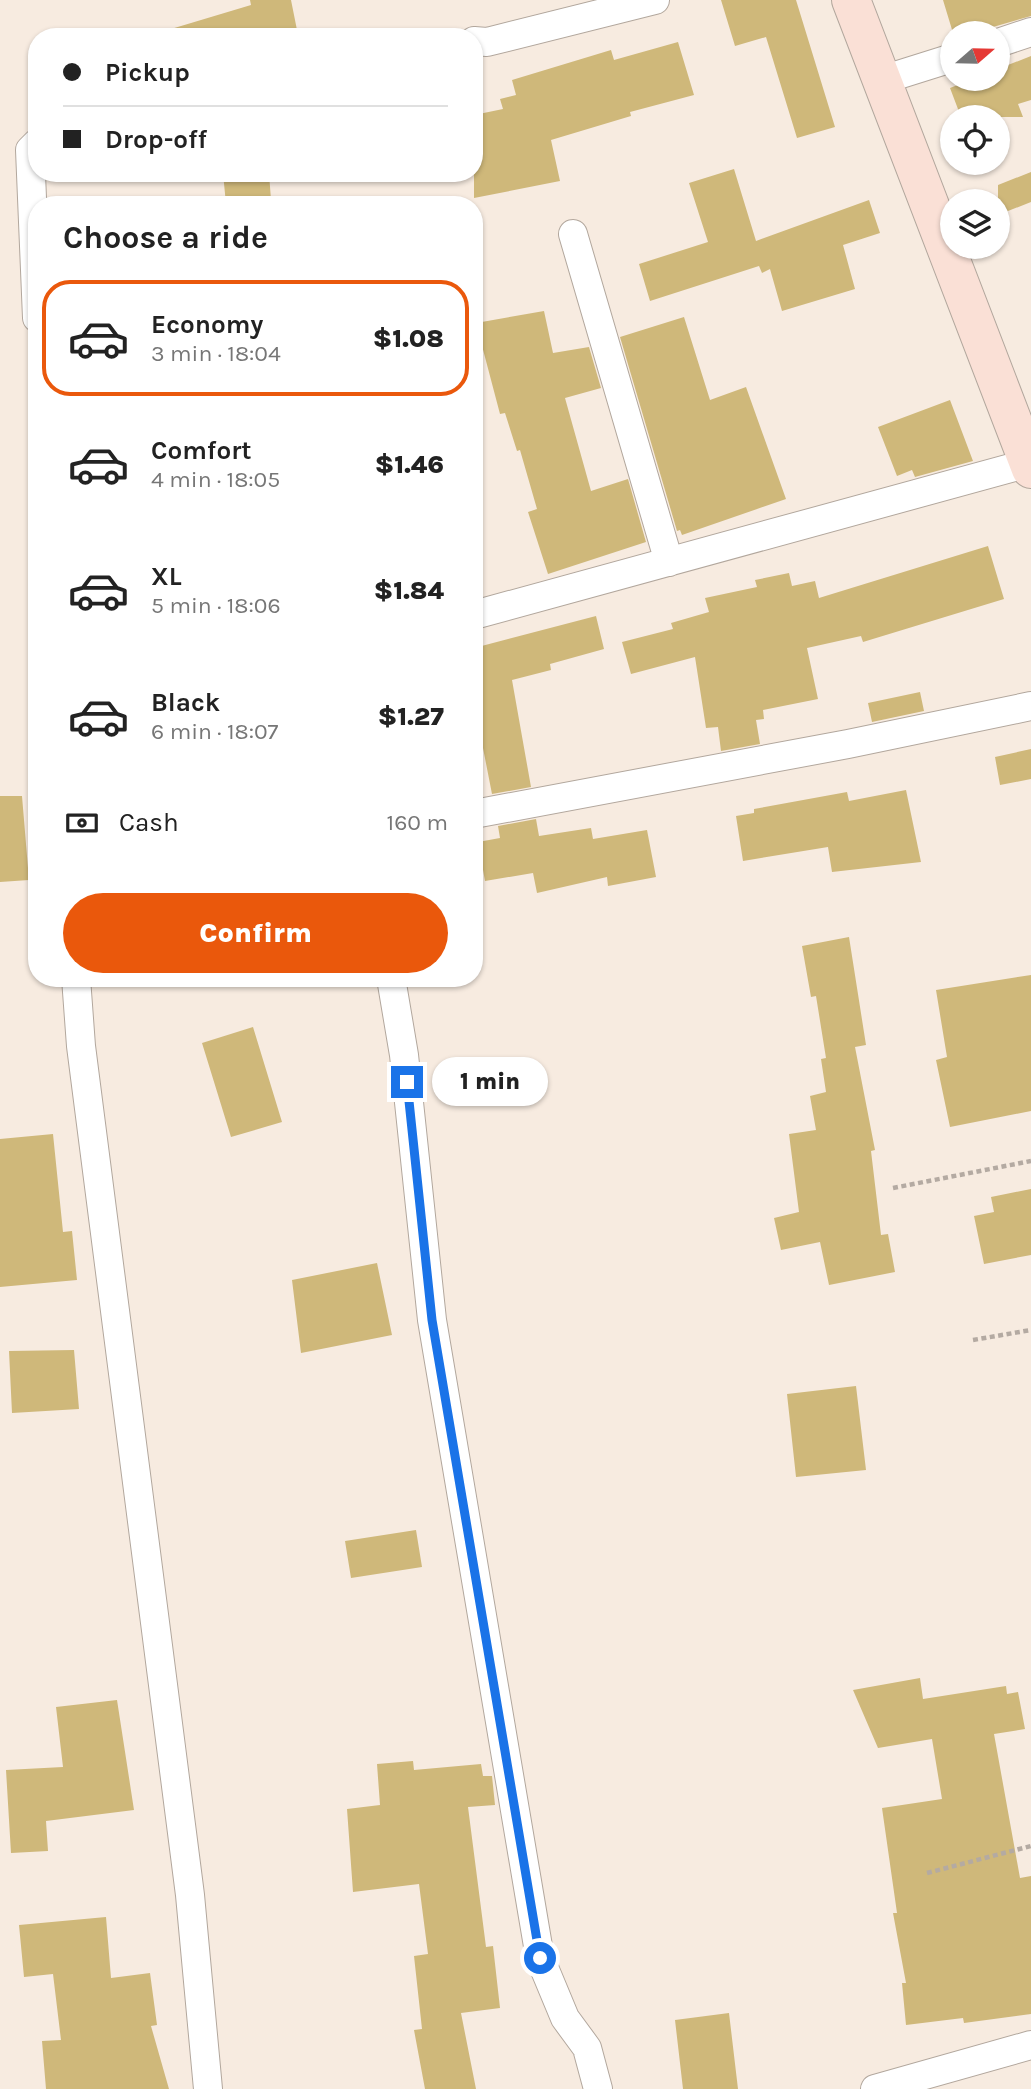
<!DOCTYPE html>
<meta charset="utf-8">
<style>
body{margin:0;font-family:Karla,sans-serif;background:#f6f6f6;color:#222;height:100vh;display:flex;flex-direction:column;font-size:26px;white-space:nowrap}
*{box-sizing:border-box;margin:0}
p{font-size:23px;color:#767676}
.icon{flex:none;width:38px;height:38px;fill:none;stroke:currentColor;stroke-width:2;stroke-linecap:round;stroke-linejoin:round}
.map{position:relative;flex:1;overflow:hidden}
.drawer{position:absolute;left:28px;top:196px;width:455px;height:791px;display:flex;flex-direction:column;background:#fff;border-radius:28px;box-shadow:0 2px 5px #0004}
.drawer>*{flex:none}
.hud{position:absolute;left:28px;top:28px;width:455px;height:154px;border-radius:28px;box-shadow:0 2px 5px #0004;display:grid;align-content:center;height:154px;padding:0 35px;background:#fff}
.needle{width:46px;rotate:70deg}
.buttons{position:absolute;left:940px;top:21px;display:grid;gap:14px}
.buttons a{display:grid;place-items:center;width:70px;height:70px;border-radius:50%;background:#fff;box-shadow:0 2px 5px #0004;font-size:35px}
.end{position:absolute;width:32px;height:32px;margin:-16px;border:9px solid #1a73e8;background:#fff;box-shadow:0 0 0 4px #fff}
.from{border-radius:50%}
.bubble{position:absolute;height:49px;border-radius:24px;background:#fff;box-shadow:0 2px 5px #0004;font-size:23px;font-weight:800;line-height:49px;text-align:center}
.hud b{display:flex;align-items:center;gap:24px;height:66px;font-size:26px}
.hud b+b{border-top:2px solid #e0e0e0}
.hud i{width:18px;height:18px;background:#222}
ul{padding:0;list-style:none}
li{display:flex;align-items:center;gap:21px;height:116px;margin:0 14px 10px;padding:0 21px;border:4px solid transparent;border-radius:28px}
li div{flex:1}
li b{display:block;font-size:26px}
li em{font-style:normal;font-weight:800}
li.active{border-color:#ea580c}
li>.icon{width:63px;height:63px;stroke-width:1.5}
h2{padding:0 35px;font-size:32px;line-height:84px}
.pay{display:flex;align-items:center;gap:18px;height:77px;padding:0 35px;font-size:26px}
.pay p{margin-inline-start:auto}
.cta{display:flex;gap:14px;margin-top:auto;padding:14px 35px}
.cta a{flex:1;height:80px;border-radius:42px;background:#ea580c;color:#fff;font-size:28px;font-weight:800;line-height:80px;text-align:center}
.map>svg:first-child{display:block}
.building{fill:#cfb87a}
.lines{fill:none;stroke-linecap:round;stroke-linejoin:round}
.street-casing{stroke:#b2a79d;stroke-width:30}
.secondary-casing{stroke:#b2a79d;stroke-width:40}
.path{stroke:#b4aaa2;stroke-width:4.5;stroke-dasharray:5 3.5;stroke-linecap:butt}
.street{stroke:#fff;stroke-width:28}
.secondary{stroke:#fae0d6;stroke-width:38}
.route{stroke:#1a73e8;stroke-width:9}
</style>
<div class="map">
<svg width="1031" height="2089" viewBox="0 0 1031 2089">
<rect width="100%" height="100%" fill="#f7ebe0"/>
<!-- building -->
<path class="building" d="M250 0H291L297 30 266 37H172L171 29 251 5Z
M721 0H796L835 127 797 138 766 37 735 46Z
M943 0H1031V16L993 27 985 33H953Z
M678 42 694 95 630 112 631 116 551 140 560 181 474 198V115L503 109 500 99 516 95 512 80 611 50 614 60Z
M1031 56V100L1018 104 1023 117H961L950 88 973 79H998V69Z
M734 169 756 241 869 200 880 233 843 245 855 289 782 311 770 269 762 273 759 266 650 301 639 264 708 242 689 183Z
M1031 172V202L998 215V185Z
M223 173H269L271 200 226 204Z
M544 311 553 353 589 347 601 388 565 398 591 491 628 479 646 542 548 574 528 512 537 509 520 450 517 451 505 413 500 414 476 323Z
M684 317 710 400 746 387 786 499 682 535 680 530 677 531 620 337Z
M950 400 973 461 915 477 912 470 897 476 878 427Z
M988 546 1004 599 863 642 861 636 807 648 818 699 763 710 764 719 756 720 760 744 721 751 718 727 706 728 695 657 631 674 622 642 673 629 671 623 709 612 705 598 757 587 755 580 789 573 792 586 815 581 819 598Z
M596 616 604 649 550 664 551 670 512 680 531 787 492 794 474 702V648Z
M920 692 924 711 872 722 868 703Z
M1031 749V779L1000 785 995 757Z
M906 790 921 862 832 872 828 847 743 861 736 816 754 813V809L847 792 849 801Z
M0 796H22L29 880 0 882Z
M536 819 539 836 591 828 593 839 647 830 656 877 608 886 607 877 537 893 533 873 485 881 478 842 500 838 498 826Z
M849 937 866 1045 855 1047 875 1150 871 1151 881 1235 888 1234 895 1272 829 1285 820 1242 781 1250 774 1218 799 1212 789 1134 816 1130 810 1096 826 1092 821 1059 826 1058 816 996 811 997 802 946Z
M1031 975V1111L950 1127 936 1060 947 1057 936 990Z
M253 1027 282 1122 231 1137 202 1043Z
M53 1134 63 1232 72 1231 77 1280 0 1287V1139Z
M1031 1189V1255L984 1264 974 1216 994 1212 991 1197Z
M377 1263 392 1335 301 1353 292 1280Z
M74 1350 79 1409 12 1413 9 1351Z
M856 1386 866 1470 796 1477 787 1394Z
M416 1530 422 1567 351 1578 345 1541Z
M920 1678 923 1699 1006 1686 1007 1694 1018 1692 1025 1729 994 1734 1020 1878 1031 1876V2014L964 2023 963 2018 906 2025 902 1983H906L893 1913H897L882 1808 942 1799 932 1739 878 1748 853 1690Z
M117 1700 134 1810 46 1821 48 1851 11 1853 6 1770 63 1767 56 1707Z
M413 1761 414 1770 481 1764 483 1776H492L495 1805 468 1807 486 1947 493 1946 500 2008 461 2013 476 2089H425L414 2030 422 2029 414 1956 428 1954 419 1884 353 1892 347 1809 380 1805 377 1764Z
M106 1917 111 1978 150 1973 157 2025 151 2026 169 2089H46L42 2041 61 2040 53 1974 24 1977 19 1925Z
M729 2013 738 2089H683L675 2020Z"/>
<g class="lines">
<!-- street casing -->
<g class="street-casing">
<path id="street" d="M474 41 487 42 655 0
M998 43 1031 32
M882 80 952 58
M37 143 30 150 37 318
M573 234 669 562
M474 615 1029 463
M474 814 848 744 1031 706
M76 978 81 1046 190 1895 208 2089
M391 978 404 1055 432 1320 540 1958 565 2018 587 2048 598 2089
M875 2089 1031 2045"/>
</g>
<!-- secondary casing -->
<g class="secondary-casing">
<path id="secondary" d="M851 0 1031 469"/>
</g>
<!-- path -->
<path class="path" d="M893 1188 1031 1161
M973 1340 1031 1330
M927 1873 1031 1846"/>
<!-- street -->
<use href="#street" class="street"/>
<!-- secondary -->
<use href="#secondary" class="secondary"/>
</g>
<g class="lines">
<!-- route -->
<path class="route" d="M407 1082 432 1320 540 1958"/>
</g>
</svg>
<div class="buttons">
<a><svg class="needle" viewBox="-14 -14 28 28"><path d="M0-13l5 13h-10z" fill="#e53935"/><path d="M0 13l5-13h-10z" fill="#767676"/></svg></a>
<a><svg class="icon" aria-label="locate" viewBox="0 0 24 24"><circle cx="12" cy="12" r="6"/><path d="M12 2v4M12 18v4M2 12h4M18 12h4"/></svg></a>
<a><svg class="icon" aria-label="layers" viewBox="0 0 24 24"><path d="M12 4l9 5-9 5-9-5zM3 14l9 5 9-5"/></svg></a>
</div>
<i class="end from" style="left:540px;top:1958px"></i>
<i class="end" style="left:407px;top:1082px"></i>
<div class="bubble" style="left:432px;top:1057px;width:116px">1 min</div>
<div class="hud">
<b><i class="from"></i>Pickup</b>
<b><i></i>Drop-off</b>
</div>
<section class="drawer">
<h2>Choose a ride</h2>
<ul>
<li class="active"><svg class="icon" aria-label="car" viewBox="0 0 24 24"><path d="M5 17H2v-5l4-1 3-4h7l3 4 3 1v5h-3M9 17h6M6 11h13"/><circle cx="7" cy="17" r="2"/><circle cx="17" cy="17" r="2"/></svg><div><b>Economy</b><p>3 min · 18:04</p></div><em>$1.08</em></li>
<li><svg class="icon" aria-label="car" viewBox="0 0 24 24"><path d="M5 17H2v-5l4-1 3-4h7l3 4 3 1v5h-3M9 17h6M6 11h13"/><circle cx="7" cy="17" r="2"/><circle cx="17" cy="17" r="2"/></svg><div><b>Comfort</b><p>4 min · 18:05</p></div><em>$1.46</em></li>
<li><svg class="icon" aria-label="car" viewBox="0 0 24 24"><path d="M5 17H2v-5l4-1 3-4h7l3 4 3 1v5h-3M9 17h6M6 11h13"/><circle cx="7" cy="17" r="2"/><circle cx="17" cy="17" r="2"/></svg><div><b>XL</b><p>5 min · 18:06</p></div><em>$1.84</em></li>
<li><svg class="icon" aria-label="car" viewBox="0 0 24 24"><path d="M5 17H2v-5l4-1 3-4h7l3 4 3 1v5h-3M9 17h6M6 11h13"/><circle cx="7" cy="17" r="2"/><circle cx="17" cy="17" r="2"/></svg><div><b>Black</b><p>6 min · 18:07</p></div><em>$1.27</em></li>
</ul>
<div class="pay"><svg class="icon" aria-label="cash" viewBox="0 0 24 24"><path d="M3 7h18v10H3z"/><circle cx="12" cy="12" r="2"/></svg>Cash<p>160 m</p></div>
<div class="cta"><a>Confirm</a></div>
</section>
</div>
